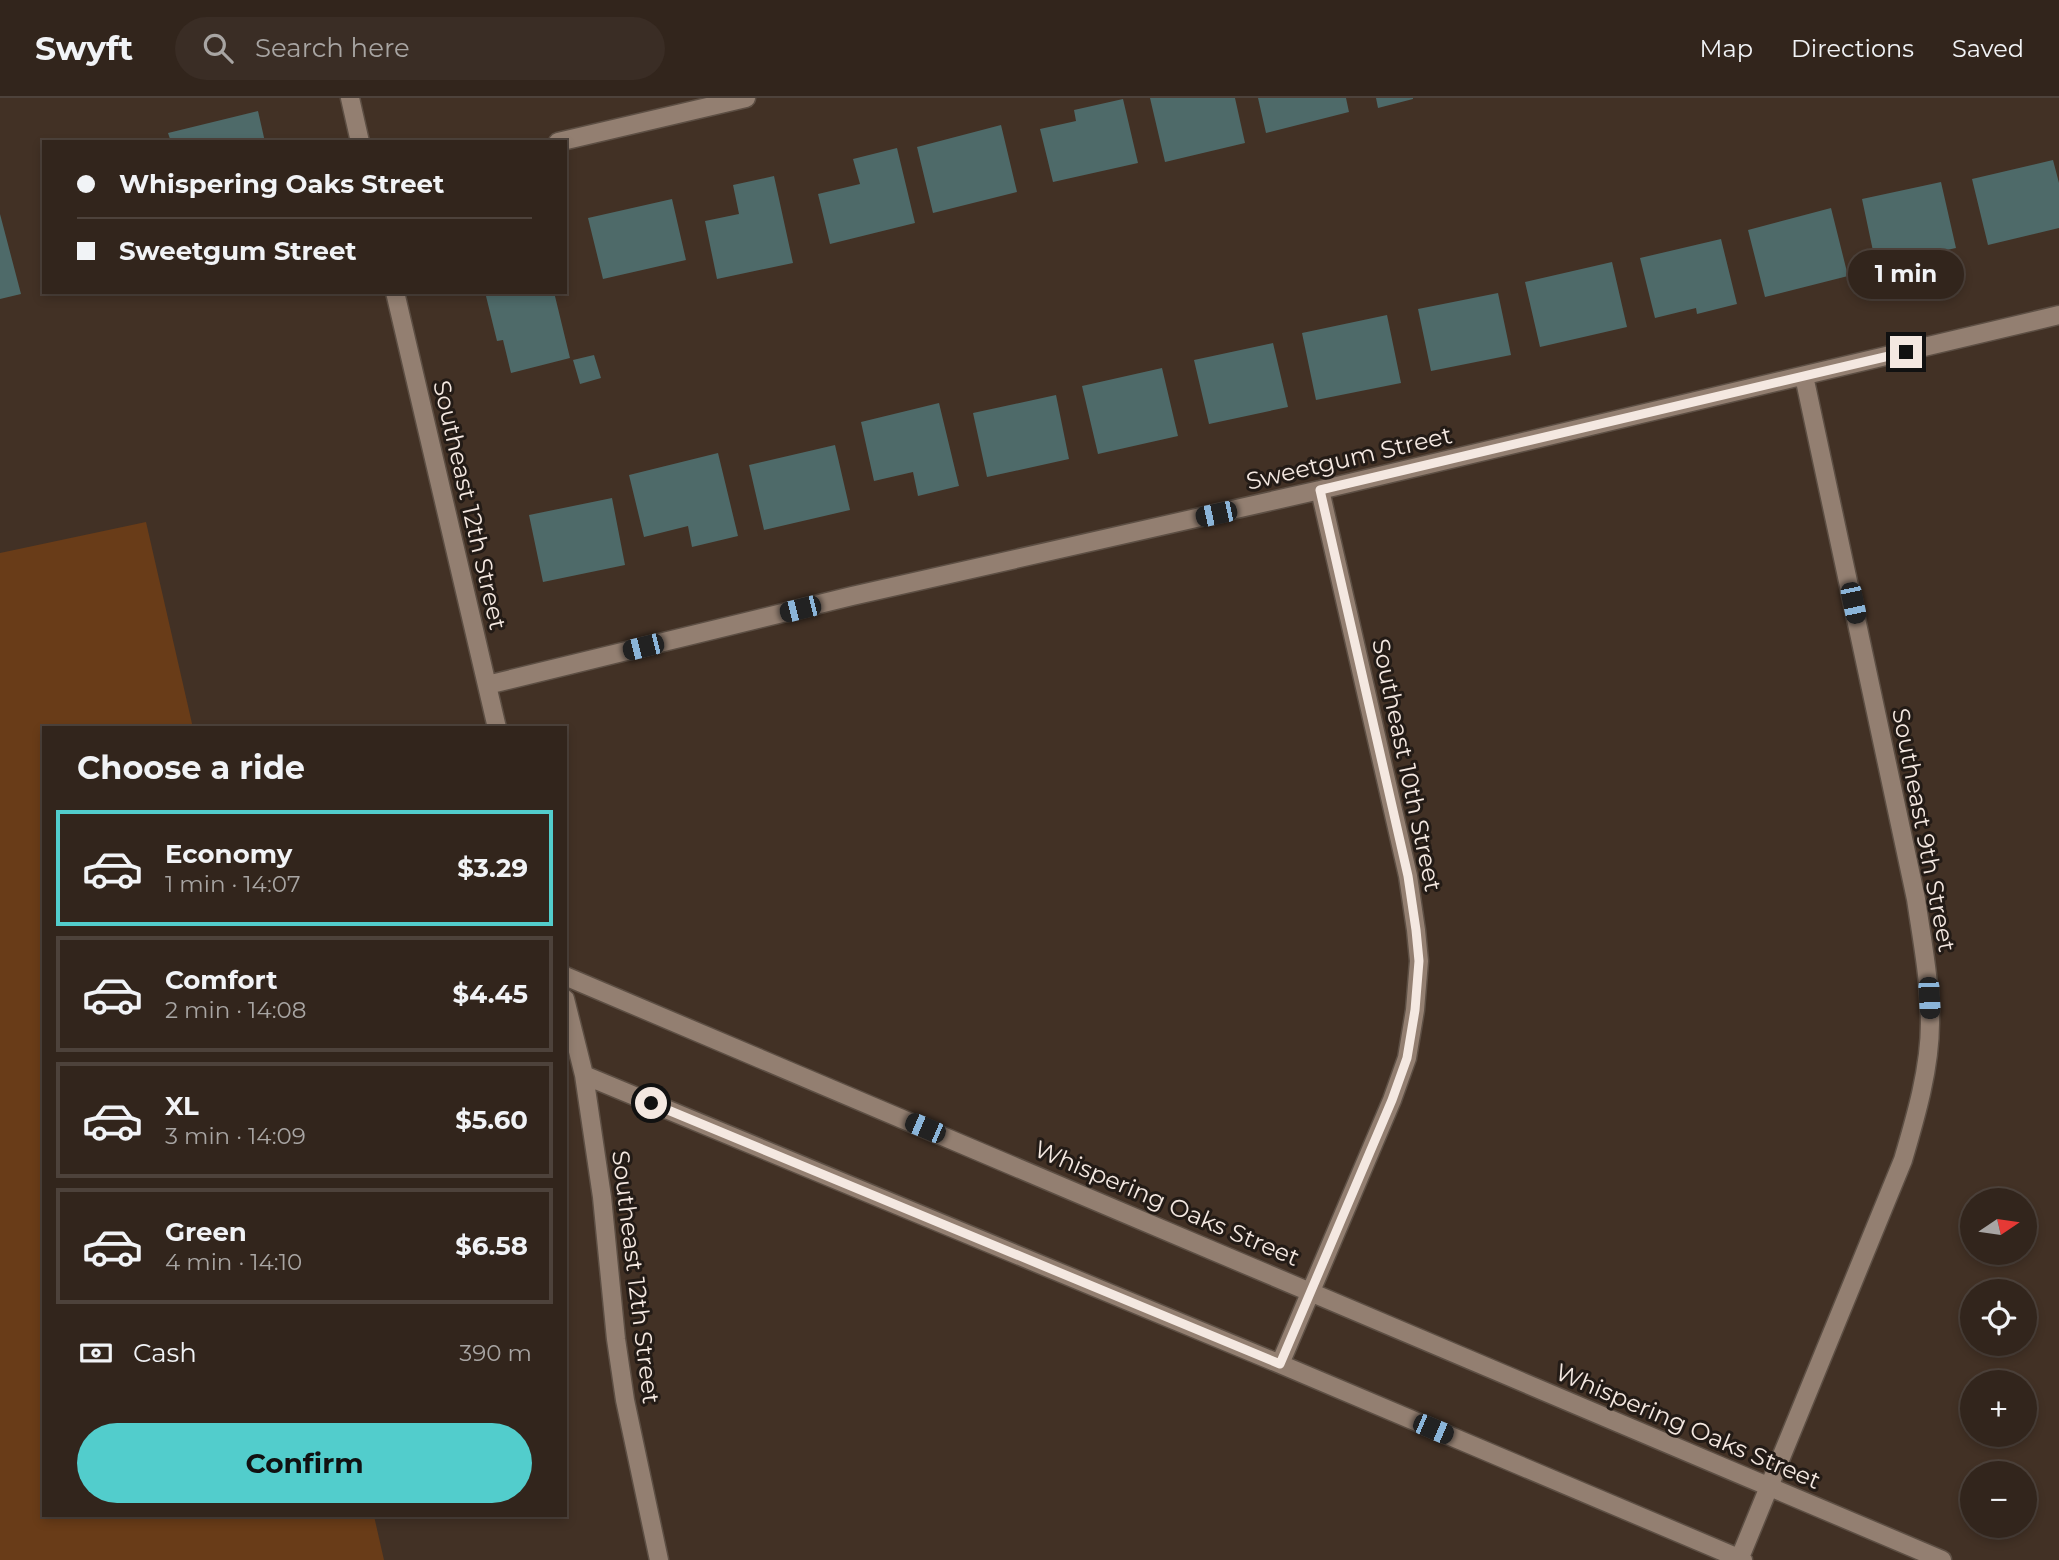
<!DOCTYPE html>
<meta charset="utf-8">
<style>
body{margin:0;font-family:Montserrat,sans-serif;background:#3a2d25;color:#f1f3f6;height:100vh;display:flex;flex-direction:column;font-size:26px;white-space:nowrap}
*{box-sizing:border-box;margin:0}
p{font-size:23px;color:#a8a5a3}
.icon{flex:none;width:38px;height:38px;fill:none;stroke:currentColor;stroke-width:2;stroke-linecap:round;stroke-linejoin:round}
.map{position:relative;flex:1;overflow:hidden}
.sheet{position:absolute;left:42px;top:628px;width:525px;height:791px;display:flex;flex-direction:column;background:#32251c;border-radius:0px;box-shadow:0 4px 10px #0003,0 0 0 2px #4d423b}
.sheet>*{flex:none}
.hud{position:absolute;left:42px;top:42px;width:525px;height:154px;border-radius:0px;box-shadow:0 4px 10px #0003,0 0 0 2px #4d423b;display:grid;align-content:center;height:154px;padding:0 35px;background:#32251c}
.needle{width:46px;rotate:77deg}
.tools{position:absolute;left:1960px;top:1090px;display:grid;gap:14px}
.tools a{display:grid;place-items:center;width:77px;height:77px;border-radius:50%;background:#32251c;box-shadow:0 4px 10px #0003,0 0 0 2px #4d423b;font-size:35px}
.end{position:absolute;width:32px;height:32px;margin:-16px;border:9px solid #f4e8e1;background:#111;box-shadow:0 0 0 4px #111}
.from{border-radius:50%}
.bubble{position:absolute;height:49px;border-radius:24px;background:#32251c;box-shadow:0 4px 10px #0003,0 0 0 2px #4d423b;font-size:23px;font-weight:700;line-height:49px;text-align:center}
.car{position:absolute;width:21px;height:42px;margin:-21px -10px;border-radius:9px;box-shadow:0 0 5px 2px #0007;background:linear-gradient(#222 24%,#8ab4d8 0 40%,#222 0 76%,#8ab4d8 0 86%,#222 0)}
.hud b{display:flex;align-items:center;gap:24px;height:66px;font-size:26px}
.hud b+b{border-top:2px solid #4d423b}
.hud i{width:18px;height:18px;background:#f1f3f6}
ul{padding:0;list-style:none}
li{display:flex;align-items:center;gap:21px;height:116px;margin:0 14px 10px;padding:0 21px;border:4px solid #4d423b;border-radius:0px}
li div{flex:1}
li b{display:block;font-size:26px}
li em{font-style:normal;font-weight:700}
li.selected{border-color:#52cdcc}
li>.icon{width:63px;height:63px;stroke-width:1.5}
h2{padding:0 35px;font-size:32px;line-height:84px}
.pay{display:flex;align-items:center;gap:18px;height:77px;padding:0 35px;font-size:26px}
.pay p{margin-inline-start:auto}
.cta{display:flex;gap:14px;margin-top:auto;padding:14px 35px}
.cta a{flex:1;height:80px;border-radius:42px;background:#52cdcc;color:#111;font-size:28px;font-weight:700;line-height:80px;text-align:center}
header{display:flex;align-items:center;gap:42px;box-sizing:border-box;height:98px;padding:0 35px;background:#32251c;border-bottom:2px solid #4d423b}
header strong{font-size:33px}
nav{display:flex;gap:38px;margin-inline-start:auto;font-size:24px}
.search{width:490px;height:63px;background:#3a2d25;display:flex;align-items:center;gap:18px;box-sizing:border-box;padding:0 24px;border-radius:38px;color:#a8a5a3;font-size:26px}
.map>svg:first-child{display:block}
.green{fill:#693c18}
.building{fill:#4e6a69}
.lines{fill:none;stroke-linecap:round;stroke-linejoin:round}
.minor-casing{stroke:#5d4f44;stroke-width:21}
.minor{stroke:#937f71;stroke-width:18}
.route{stroke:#f4e8e1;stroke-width:9}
.labels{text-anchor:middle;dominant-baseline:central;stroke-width:6;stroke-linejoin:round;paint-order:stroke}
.street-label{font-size:24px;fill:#f4e8e1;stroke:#231b16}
</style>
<header>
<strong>Swyft</strong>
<div class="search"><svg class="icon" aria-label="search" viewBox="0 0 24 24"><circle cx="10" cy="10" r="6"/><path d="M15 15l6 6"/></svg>Search here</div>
<nav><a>Map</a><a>Directions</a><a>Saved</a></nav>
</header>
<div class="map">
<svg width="2059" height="1462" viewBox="0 0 2059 1462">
<rect width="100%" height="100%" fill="#423125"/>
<!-- green -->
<path class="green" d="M146 424 193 630H44V1418H374L384 1462H0V455Z"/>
<!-- building -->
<path class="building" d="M1150 0H1235L1245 45 1165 64Z
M1258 0H1346L1349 14 1266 35Z
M1376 0H1413V1L1378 10Z
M1123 1 1138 65 1053 84 1040 31 1076 23 1074 12Z
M258 13 265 44H171L168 35Z
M1001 27 1017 94 933 115 917 49Z
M897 50 915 125 830 146 818 96 860 86 853 61Z
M2053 62 2059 85V130L1988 147 1972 81Z
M774 78 793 165 717 181 705 123 739 116 733 87Z
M1941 84 1956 150 1876 167 1862 101Z
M672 101 686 162 603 181 588 120Z
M1831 110 1848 178 1765 199 1748 132Z
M0 116 21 196 0 201Z
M1721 141 1737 206 1697 216 1696 210 1655 220 1640 160Z
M1612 164 1627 229 1540 249 1525 184Z
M485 194H554L570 260 511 275 503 242 497 243Z
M1498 195 1511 257 1431 273 1418 211Z
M1387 217 1401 285 1316 302 1302 235Z
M1273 245 1288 309 1209 326 1194 262Z
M594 257 601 280 580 286 573 262Z
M1162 270 1178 338 1098 356 1082 288Z
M1056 297 1069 361 987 379 973 315Z
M939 305 959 388 918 398 913 374 874 383 861 324Z
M835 347 850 412 764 432 749 367Z
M718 355 738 438 692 449 688 428 644 439 629 377Z
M612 400 625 467 543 484 529 417Z"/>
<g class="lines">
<!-- minor casing -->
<g class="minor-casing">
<path id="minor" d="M350 0 360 44
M558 44 746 0
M395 194 497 630
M487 587 852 498 1320 392 2059 217
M565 878 1942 1462
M565 901 584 977 602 1099 616 1241 625 1302 659 1462
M584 977 1280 1266 1743 1462
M1280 1266 1392 1002 1407 960 1415 912 1419 863 1416 832 1408 778 1320 392
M1739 1462 1903 1062C1916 1018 1930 970 1930 925 1930 883 1922 842 1916 801L1804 278"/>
</g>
<!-- minor -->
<use href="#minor" class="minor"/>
</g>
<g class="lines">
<!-- route -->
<path class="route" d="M651 1005 1280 1266 1392 1002 1407 960 1415 912 1419 863 1416 832 1408 778 1320 392 1906 254"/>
</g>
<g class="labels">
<!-- street labels -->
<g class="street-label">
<text transform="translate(1349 360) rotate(-13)">Sweetgum Street</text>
<text transform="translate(470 407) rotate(77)">Southeast 12th Street</text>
<text transform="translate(1407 667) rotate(78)">Southeast 10th Street</text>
<text transform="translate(1924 732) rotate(79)">Southeast 9th Street</text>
<text transform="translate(1167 1105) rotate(23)">Whispering Oaks Street</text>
<text transform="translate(636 1179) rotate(83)">Southeast 12th Street</text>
<text transform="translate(1688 1328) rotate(23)">Whispering Oaks Street</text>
</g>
</g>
</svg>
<div class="tools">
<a><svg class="needle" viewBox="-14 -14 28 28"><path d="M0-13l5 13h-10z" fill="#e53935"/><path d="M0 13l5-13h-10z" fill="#a8a5a3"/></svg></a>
<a><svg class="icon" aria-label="locate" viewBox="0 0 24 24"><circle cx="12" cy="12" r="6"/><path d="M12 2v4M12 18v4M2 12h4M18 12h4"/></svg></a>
<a>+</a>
<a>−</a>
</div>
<i class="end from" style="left:651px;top:1005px"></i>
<i class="end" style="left:1906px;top:254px"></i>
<div class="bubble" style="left:1848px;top:152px;width:116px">1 min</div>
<i class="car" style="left:1216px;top:416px;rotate:258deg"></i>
<i class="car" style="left:1853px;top:505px;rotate:168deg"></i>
<i class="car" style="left:800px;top:511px;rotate:256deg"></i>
<i class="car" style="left:643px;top:549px;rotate:256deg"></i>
<i class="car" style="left:1929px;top:900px;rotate:177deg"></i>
<i class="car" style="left:925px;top:1030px;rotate:293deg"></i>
<i class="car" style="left:1433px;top:1331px;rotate:113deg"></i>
<div class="hud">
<b><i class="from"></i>Whispering Oaks Street</b>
<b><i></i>Sweetgum Street</b>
</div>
<section class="sheet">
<h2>Choose a ride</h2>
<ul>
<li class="selected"><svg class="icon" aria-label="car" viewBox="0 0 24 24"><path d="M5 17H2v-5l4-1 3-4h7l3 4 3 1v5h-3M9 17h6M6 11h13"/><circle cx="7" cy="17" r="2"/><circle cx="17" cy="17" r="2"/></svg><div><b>Economy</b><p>1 min · 14:07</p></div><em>$3.29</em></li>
<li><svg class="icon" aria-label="car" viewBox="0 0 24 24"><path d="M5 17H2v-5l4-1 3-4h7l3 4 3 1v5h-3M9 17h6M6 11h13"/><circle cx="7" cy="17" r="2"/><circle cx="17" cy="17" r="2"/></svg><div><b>Comfort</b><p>2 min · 14:08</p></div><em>$4.45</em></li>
<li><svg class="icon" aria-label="car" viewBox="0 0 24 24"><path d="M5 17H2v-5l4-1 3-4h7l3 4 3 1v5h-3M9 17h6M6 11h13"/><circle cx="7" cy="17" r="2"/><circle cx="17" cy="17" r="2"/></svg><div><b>XL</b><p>3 min · 14:09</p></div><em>$5.60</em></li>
<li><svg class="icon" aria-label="car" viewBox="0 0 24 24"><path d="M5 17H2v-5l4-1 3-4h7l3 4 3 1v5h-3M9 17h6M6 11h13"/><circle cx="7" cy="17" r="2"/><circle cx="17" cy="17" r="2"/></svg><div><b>Green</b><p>4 min · 14:10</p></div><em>$6.58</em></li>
</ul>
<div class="pay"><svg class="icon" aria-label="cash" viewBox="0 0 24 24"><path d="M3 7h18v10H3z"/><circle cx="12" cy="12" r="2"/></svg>Cash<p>390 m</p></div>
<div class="cta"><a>Confirm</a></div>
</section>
</div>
